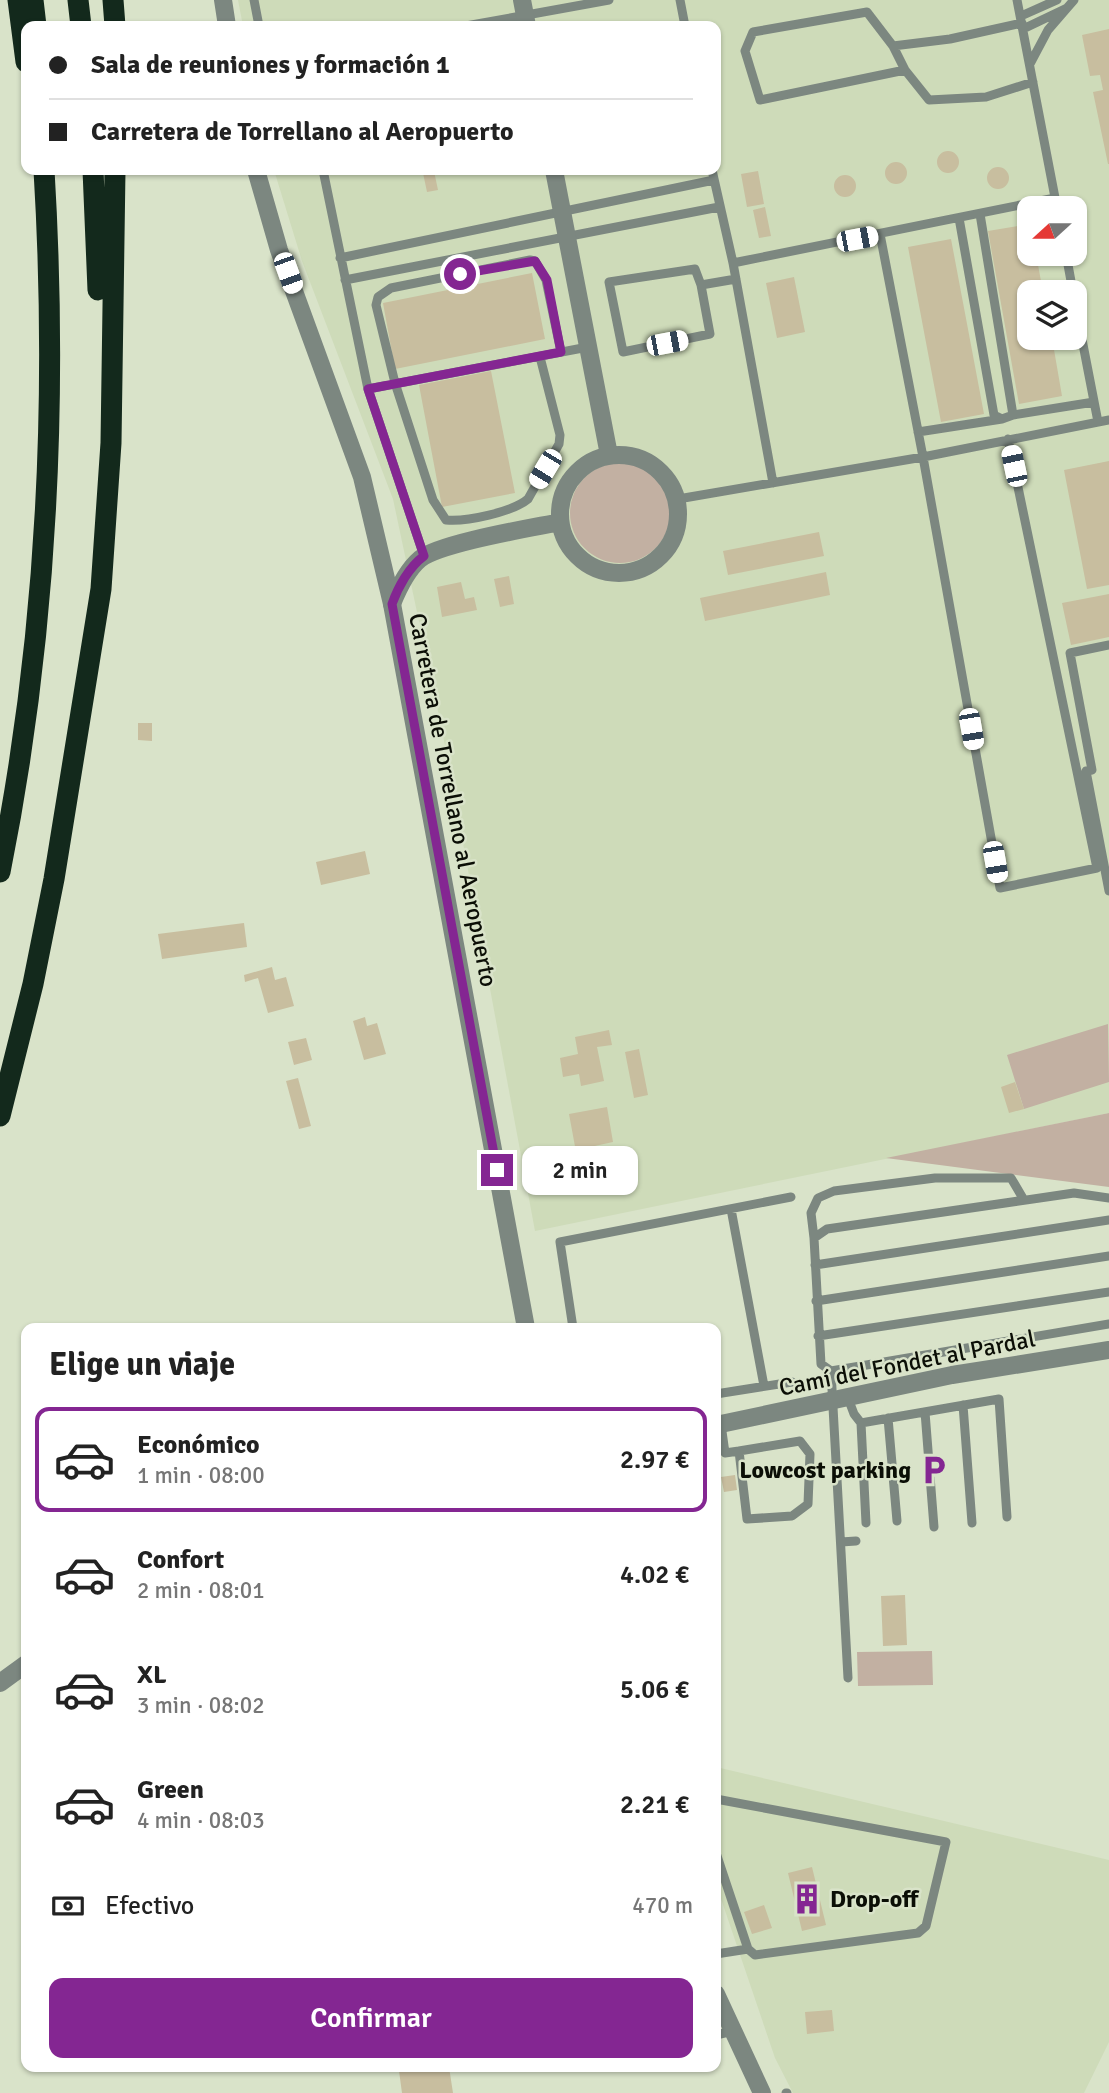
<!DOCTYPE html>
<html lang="es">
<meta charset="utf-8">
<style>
body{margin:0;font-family:Signika,sans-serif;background:#f6f6f6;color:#222;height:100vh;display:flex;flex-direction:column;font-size:26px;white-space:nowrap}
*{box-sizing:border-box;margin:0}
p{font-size:23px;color:#767676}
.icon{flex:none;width:38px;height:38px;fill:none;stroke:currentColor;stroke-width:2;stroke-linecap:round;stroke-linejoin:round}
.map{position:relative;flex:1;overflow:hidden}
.side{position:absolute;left:21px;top:1323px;width:700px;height:749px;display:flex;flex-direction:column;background:#fff;border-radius:14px;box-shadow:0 2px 5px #0004}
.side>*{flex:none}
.top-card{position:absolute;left:21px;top:21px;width:700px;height:154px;border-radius:14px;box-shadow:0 2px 5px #0004;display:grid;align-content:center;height:154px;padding:0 28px;background:#fff}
.needle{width:46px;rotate:249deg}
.tools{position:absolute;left:1017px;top:196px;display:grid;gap:14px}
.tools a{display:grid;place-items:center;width:70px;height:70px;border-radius:14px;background:#fff;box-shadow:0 2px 5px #0004;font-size:35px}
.end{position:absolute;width:32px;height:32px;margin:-16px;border:9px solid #842692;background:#fff;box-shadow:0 0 0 4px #fff}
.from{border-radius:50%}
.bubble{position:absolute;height:49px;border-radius:14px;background:#fff;box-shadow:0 2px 5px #0004;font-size:23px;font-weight:600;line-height:49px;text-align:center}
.car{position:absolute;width:21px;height:42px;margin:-21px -10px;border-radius:9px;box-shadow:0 0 5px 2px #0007;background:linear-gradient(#fff 24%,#345 0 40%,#fff 0 76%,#345 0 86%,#fff 0)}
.top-card b{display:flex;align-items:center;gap:24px;height:66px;font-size:26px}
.top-card b+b{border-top:2px solid #e0e0e0}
.top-card i{width:18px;height:18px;background:#222}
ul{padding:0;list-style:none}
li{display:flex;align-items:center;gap:21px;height:105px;margin:0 14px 10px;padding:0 14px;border:4px solid transparent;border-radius:14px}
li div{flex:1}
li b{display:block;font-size:26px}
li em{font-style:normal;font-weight:600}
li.on{border-color:#842692}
li>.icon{width:63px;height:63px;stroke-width:1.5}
h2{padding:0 28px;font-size:32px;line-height:84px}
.pay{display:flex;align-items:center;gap:18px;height:77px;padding:0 28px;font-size:26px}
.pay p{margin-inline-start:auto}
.cta{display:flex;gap:14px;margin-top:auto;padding:14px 28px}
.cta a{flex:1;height:80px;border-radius:14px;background:#842692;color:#fff;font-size:28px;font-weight:600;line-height:80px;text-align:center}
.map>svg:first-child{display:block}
.built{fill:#cedbb9;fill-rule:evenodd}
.green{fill:#c2b0a2}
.building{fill:#c8be9f}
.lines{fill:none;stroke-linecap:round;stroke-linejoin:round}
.service{stroke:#7c8780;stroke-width:9}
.minor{stroke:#7c8780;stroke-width:18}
.tertiary{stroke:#7c8780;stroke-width:18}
.motorway{stroke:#13291c;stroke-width:21}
.route{stroke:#842692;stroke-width:9}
.labels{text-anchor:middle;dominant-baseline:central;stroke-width:5;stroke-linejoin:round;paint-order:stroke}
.street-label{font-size:24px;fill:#0b0e06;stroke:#d9e3c9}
.poi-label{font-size:24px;font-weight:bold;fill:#0b0e06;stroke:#d9e3c9;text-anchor:end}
</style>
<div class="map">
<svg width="1109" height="2093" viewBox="0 0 1109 2093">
<rect width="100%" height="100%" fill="#d9e3c9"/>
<!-- built -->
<path class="built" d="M238 0H1109V1113L535 1231 442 730 393 499 302 261 274 170H716V26H243ZM1029 208H1074V254H1029ZM1029 292H1074V338H1029Z
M716 1767 1109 1860V2042L1084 2093H793L775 2058 716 1884Z"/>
<!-- green -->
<path class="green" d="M570 513a50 50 0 1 1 100 0a50 50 0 1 1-100 0Z
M1108 1024 1109 1082 1024 1109 1007 1055Z
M1109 1113V1187L886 1158Z
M932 1651 933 1685 858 1686 857 1652Z"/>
<!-- building -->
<path class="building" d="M1109 29V164H1108L1093 92 1103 90 1100 75 1090 76 1082 35Z
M937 162a11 11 0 1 1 22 0a11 11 0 1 1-22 0Z
M885 173a11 11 0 1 1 22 0a11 11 0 1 1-22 0Z
M987 178a11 11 0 1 1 22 0a11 11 0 1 1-22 0Z
M434 171 438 190 427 192 423 173Z
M758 171 764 204 747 207 741 174Z
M834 186a11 11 0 1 1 22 0a11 11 0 1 1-22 0Z
M765 207 771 236 759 238 753 210Z
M1029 224V254H1036L1043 292H1029V338H1052L1062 396 1019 404 988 231Z
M951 239 984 414 941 422 908 247Z
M532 273 545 339 395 369 383 303Z
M794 277 805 332 777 338 766 283Z
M491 371 515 493 442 507 419 385Z
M1109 461V585L1087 589 1064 470Z
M819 532 824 556 728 575 723 551Z
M826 572 830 595 705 621 700 598Z
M509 576 514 604 500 607 494 579Z
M461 582 465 599 474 597 477 610 442 617 437 587Z
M1109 594V637L1071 645 1062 603Z
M138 723H152V741L138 740Z
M365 851 370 874 321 885 316 862Z
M244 923 247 947 162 959 158 934Z
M272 967 275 980 286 977 294 1006 268 1013 258 978 245 982 244 975Z
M365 1017 367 1026 377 1023 386 1054 364 1060 353 1021Z
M609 1030 612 1045 597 1047 604 1081 581 1086 579 1074 563 1077 560 1058 578 1054 575 1037Z
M306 1038 312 1060 294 1065 288 1042Z
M639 1049 648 1095 634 1098 625 1052Z
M298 1078 311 1126 299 1129 286 1081Z
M1015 1082 1024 1109 1009 1113 1001 1087Z
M607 1107 613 1142 590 1147 593 1165 579 1168 569 1114Z
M735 1475 737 1490 724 1492 721 1477Z
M905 1595 907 1645 883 1646 881 1596Z
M812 1867 826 1925 802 1931 788 1873Z
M764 1905 772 1928 752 1934 744 1912Z
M832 2010 834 2031 807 2034 805 2012Z
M434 2067H449L453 2093H402L399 2071Z"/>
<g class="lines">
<!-- service -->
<path class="service" d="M254 0 259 26
M680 0 685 26
M1017 0 1057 208
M1021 16 1057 0
M1022 23 950 39 893 46 867 12 753 32 745 51 760 100 905 70 929 100 986 97 1033 82
M466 26 609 0
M1023 29 1067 8 1074 0
M893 46 905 70
M1030 64 1048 30 1067 8
M323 170 368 389 424 556
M712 170 733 263 773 483
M959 218 994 415 1002 419 1013 415 980 214
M880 234 923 457 1000 888 1097 868 1008 439
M1066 254 1073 292
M340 258 714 180
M733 263 1055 198
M345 280 719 207
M701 285 710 334 623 352 609 282 695 269 701 285 736 279
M1074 298 1098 422
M540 357 560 435 559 444 528 499C513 512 466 522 446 520L433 500 395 383 376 305 378 297 391 288 530 260 535 261 546 280 561 352
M368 389 588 347
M1013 415 1094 402
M918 432 1002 419
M678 499 923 457 1109 420
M1109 645 1070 653 1092 770 1086 771 1109 891
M731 1209 764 1386
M814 1238 811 1213 818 1198 834 1191 935 1178H1011L1024 1200
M815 1265 1109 1220
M816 1301 1109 1256
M573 1328 560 1242 791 1197
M818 1336 1109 1292
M831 1371 821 1364 814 1238 827 1229 1074 1193 1109 1198
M716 1394 792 1382
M848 1398 854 1414 861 1423 999 1399 1007 1517
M963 1405 972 1523
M925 1412 934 1527
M888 1418 897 1521
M861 1423 866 1523
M721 1424 725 1453 739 1451 747 1519 792 1516 808 1504 810 1454 800 1441 739 1451
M716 1481V1484
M841 1542 856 1541
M848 1678 831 1371 1109 1324
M716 1799 946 1842 926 1926 918 1933 755 1955 748 1949 716 1853
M716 1954 748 1949
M716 2035 733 2031
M786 2093H787"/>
<!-- minor -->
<path class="minor" d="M522 0 527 26
M554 170 609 455
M560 514a59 59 0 1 1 118 0a59 59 0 1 1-118 0Z
M392 604C398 589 407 570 420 559 440 543 531 528 560 522
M716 1425 952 1375 1109 1350
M0 1683 26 1664"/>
<!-- tertiary -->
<path class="tertiary" d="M223 0 227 26
M256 170 279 250 362 477 392 604 526 1328
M716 1994 762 2093"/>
<!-- motorway -->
<path class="motorway" d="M18 0 26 62
M33 0 36 26
M78 0 81 26
M113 0 115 26
M93 170 98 290
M0 872C46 643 58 403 44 170
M0 1116 33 984 54 879 101 589 111 443 115 170"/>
</g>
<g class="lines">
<!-- route -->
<path class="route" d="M460 274 535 261 547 280 561 352 368 389 424 556C409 567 398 587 392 604L497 1170"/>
</g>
<!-- icons -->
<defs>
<g id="parking-bare" transform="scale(2.415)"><path d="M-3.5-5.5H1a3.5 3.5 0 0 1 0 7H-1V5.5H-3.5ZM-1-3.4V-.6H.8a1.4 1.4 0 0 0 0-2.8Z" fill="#842692" stroke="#d9e3c9" stroke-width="2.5" paint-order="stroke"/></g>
<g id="building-bare" transform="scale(2.415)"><path d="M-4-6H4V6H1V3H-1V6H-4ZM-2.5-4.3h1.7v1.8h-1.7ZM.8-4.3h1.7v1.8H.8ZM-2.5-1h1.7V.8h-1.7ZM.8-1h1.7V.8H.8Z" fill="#842692" stroke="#d9e3c9" stroke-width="2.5" paint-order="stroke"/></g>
</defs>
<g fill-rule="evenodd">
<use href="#parking-bare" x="934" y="1470"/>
<use href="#building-bare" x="807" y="1899"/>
</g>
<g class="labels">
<!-- street labels -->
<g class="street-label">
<text transform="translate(453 800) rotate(79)">Carretera de Torrellano al Aeropuerto</text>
<text transform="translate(907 1363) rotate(-11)">Camí del Fondet al Pardal</text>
</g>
<!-- poi labels -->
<g class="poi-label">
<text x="911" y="1470">Lowcost parking</text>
<text x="830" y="1899" text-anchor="start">Drop-off</text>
</g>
</g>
</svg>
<div class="tools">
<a><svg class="needle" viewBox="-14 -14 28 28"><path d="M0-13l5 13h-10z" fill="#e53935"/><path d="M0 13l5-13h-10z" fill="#767676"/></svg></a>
<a><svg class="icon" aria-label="layers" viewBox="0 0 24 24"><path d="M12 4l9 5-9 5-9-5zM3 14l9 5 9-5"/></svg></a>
</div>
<i class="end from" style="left:460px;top:274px"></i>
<i class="end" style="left:497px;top:1170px"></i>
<div class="bubble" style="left:522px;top:1146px;width:116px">2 min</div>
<i class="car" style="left:857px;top:239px;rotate:79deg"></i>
<i class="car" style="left:288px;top:273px;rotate:160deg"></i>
<i class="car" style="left:667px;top:343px;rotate:79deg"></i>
<i class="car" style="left:1014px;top:466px;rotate:348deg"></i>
<i class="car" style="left:545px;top:469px;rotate:211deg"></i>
<i class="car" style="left:971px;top:729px;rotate:170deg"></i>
<i class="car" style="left:995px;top:862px;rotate:170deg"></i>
<div class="top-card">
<b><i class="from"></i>Sala de reuniones y formación 1</b>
<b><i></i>Carretera de Torrellano al Aeropuerto</b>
</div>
<section class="side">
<h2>Elige un viaje</h2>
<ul>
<li class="on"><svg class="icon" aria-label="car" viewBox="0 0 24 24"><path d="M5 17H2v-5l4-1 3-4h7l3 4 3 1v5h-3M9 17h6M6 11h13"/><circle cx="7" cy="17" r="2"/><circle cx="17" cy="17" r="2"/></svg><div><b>Económico</b><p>1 min · 08:00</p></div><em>2.97 €</em></li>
<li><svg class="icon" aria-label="car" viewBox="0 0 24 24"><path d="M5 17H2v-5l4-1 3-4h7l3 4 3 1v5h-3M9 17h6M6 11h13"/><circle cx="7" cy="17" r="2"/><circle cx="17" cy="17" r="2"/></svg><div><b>Confort</b><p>2 min · 08:01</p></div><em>4.02 €</em></li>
<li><svg class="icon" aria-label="car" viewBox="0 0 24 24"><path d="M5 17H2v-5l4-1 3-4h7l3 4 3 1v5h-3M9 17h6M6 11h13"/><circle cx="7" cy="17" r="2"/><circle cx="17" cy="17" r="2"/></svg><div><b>XL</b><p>3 min · 08:02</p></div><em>5.06 €</em></li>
<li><svg class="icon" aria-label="car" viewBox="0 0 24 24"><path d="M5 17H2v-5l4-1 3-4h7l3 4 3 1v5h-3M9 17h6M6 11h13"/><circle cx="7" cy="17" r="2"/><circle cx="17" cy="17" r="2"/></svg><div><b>Green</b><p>4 min · 08:03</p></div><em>2.21 €</em></li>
</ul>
<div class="pay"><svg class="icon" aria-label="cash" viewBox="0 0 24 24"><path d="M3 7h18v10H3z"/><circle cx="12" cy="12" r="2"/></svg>Efectivo<p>470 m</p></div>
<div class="cta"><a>Confirmar</a></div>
</section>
</div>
